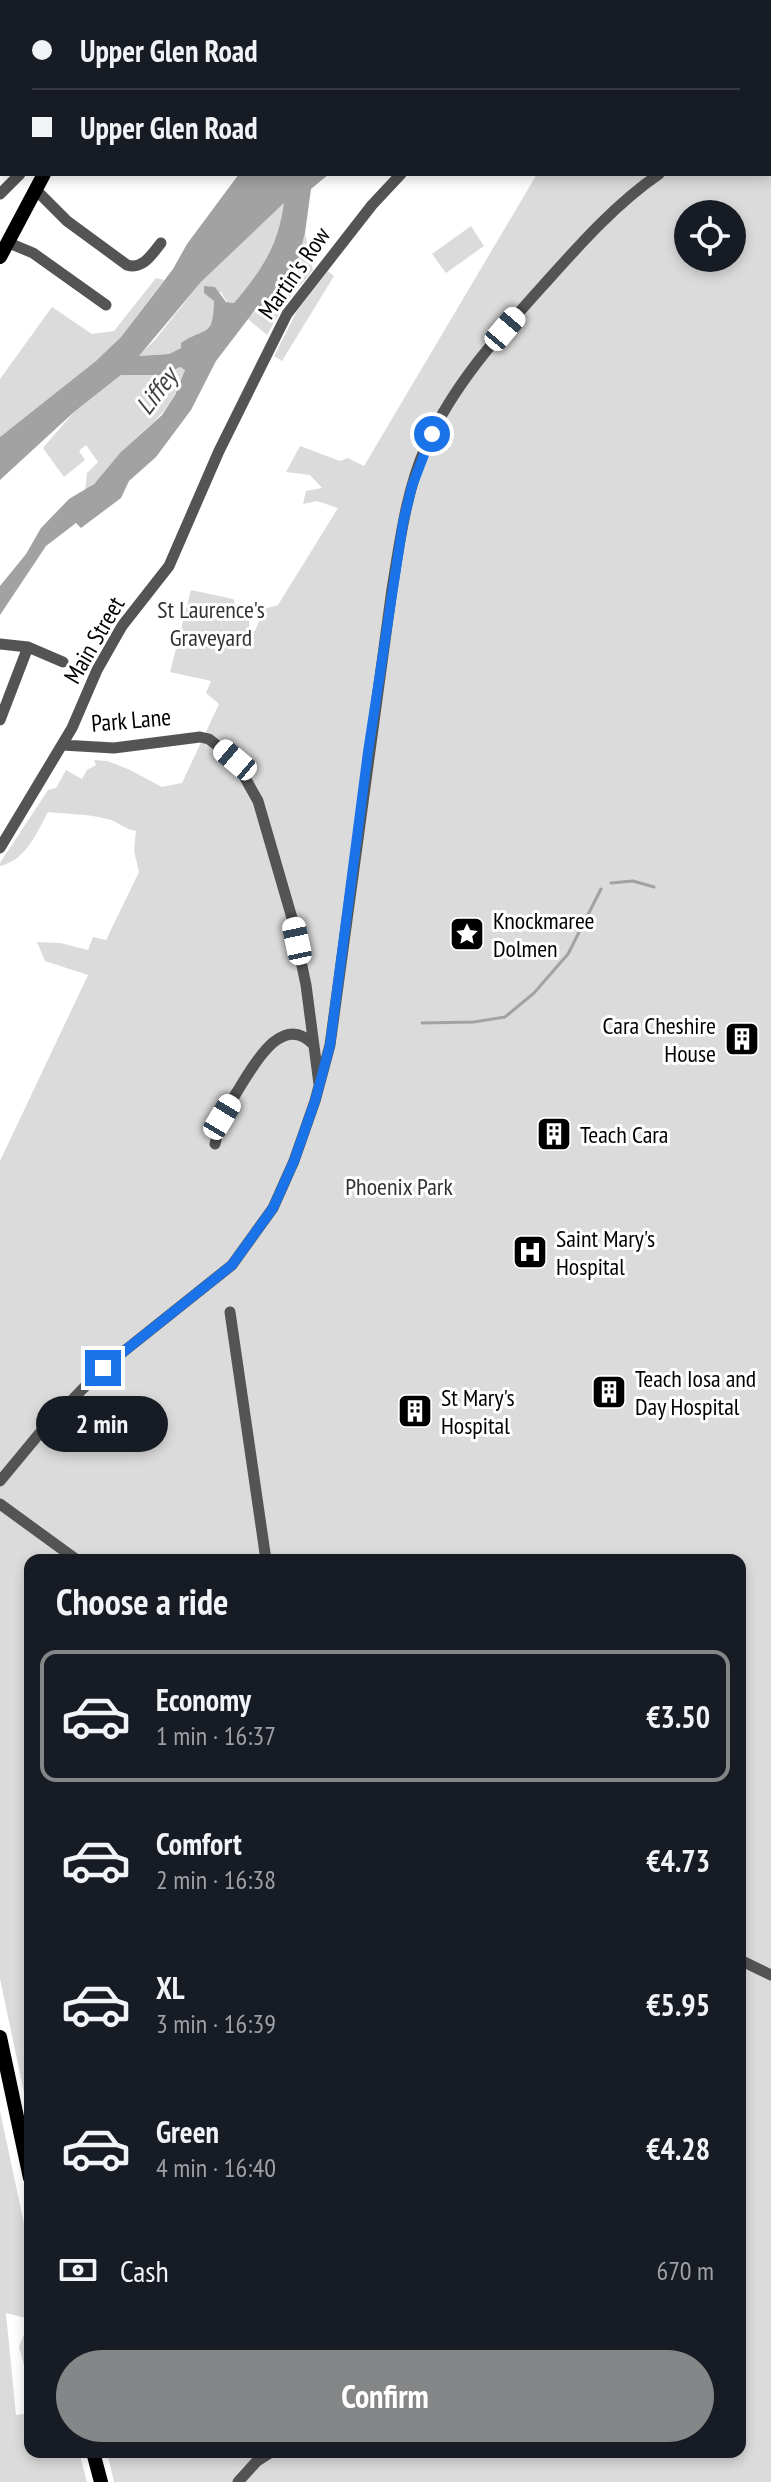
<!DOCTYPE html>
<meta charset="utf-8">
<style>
body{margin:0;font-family:"PT Sans Narrow",sans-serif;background:#242831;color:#f1f3f6;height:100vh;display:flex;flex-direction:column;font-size:30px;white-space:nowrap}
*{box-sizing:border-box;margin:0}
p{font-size:26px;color:#9ea1a6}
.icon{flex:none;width:44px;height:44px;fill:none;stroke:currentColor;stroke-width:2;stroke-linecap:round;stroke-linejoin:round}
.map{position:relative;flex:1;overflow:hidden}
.side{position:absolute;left:24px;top:1554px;width:722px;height:904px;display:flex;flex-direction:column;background:#171b24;border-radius:16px;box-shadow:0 4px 12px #0003}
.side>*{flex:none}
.hud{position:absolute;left:0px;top:0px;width:772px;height:176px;box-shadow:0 4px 12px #0003;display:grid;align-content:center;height:176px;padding:0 32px;background:#171b24}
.controls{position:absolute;left:674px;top:200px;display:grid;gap:16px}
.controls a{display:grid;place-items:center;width:72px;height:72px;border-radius:50%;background:#171b24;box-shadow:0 4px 12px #0003;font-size:40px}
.end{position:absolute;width:36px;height:36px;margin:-18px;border:10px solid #1a73e8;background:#fff;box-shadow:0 0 0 4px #fff}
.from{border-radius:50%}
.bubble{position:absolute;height:56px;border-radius:28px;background:#171b24;box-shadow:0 4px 12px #0003;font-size:26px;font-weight:700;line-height:56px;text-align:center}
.car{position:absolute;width:24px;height:48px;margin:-24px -12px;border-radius:10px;box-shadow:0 0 6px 2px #0007;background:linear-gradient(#fff 24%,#345 0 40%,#fff 0 76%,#345 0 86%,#fff 0)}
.hud b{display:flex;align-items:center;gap:28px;height:76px;font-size:30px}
.hud b+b{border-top:2px solid #363941}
.hud i{width:20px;height:20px;background:#f1f3f6}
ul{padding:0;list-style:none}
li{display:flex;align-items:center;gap:24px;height:132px;margin:0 16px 12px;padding:0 16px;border:4px solid transparent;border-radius:16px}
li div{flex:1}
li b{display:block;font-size:30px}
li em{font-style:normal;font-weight:700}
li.current{border-color:#858687}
li>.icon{width:72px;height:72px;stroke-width:1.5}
h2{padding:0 32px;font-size:36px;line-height:96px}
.pay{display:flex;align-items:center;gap:20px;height:88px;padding:0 32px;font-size:30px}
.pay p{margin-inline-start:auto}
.cta{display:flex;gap:16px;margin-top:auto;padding:16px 32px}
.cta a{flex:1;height:92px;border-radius:48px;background:#858687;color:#fff;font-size:32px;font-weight:700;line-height:92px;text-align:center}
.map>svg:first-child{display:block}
.green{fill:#dbdbdb;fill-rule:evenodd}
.water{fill:#a2a2a2;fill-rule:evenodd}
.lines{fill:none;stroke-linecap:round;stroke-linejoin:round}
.stream{stroke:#a2a2a2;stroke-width:3}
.minor{stroke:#545454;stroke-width:11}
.major{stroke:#000;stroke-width:14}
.route{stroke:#1a73e8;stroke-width:10}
.labels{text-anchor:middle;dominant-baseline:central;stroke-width:6;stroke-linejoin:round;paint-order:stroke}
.street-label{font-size:24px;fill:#000;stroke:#fff}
.park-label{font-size:24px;fill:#323232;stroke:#fff}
.poi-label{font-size:24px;fill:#000;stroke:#fff;text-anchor:start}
.water-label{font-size:26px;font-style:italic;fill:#434343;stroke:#fff}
</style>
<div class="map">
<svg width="771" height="2482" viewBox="0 0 771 2482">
<rect width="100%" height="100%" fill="#fff"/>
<!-- green -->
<path class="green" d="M637 0H771V2482H114L107 2452H740V1560H30V2121L0 1979V1161L88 975 45 961 37 942 60 943 88 950 93 937 106 940 139 872 134 851 136 831C125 830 118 821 107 819 88 814 67 814 48 812 36 834 26 860 0 866V863L48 790 56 788 66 770 82 779 87 770 96 765 94 760 107 761 128 769 162 787 182 783 219 704 206 693 211 681 170 672 191 590 233 599 236 606 250 603 249 631H255L264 609 278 605 338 508 317 501 303 504 306 491 322 488 310 475 286 472 300 446 340 461 348 458 364 466 537 174H770V2H636ZM688 214H732V258H688Z
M285 202C277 246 263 270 234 303L227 302 221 292 210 296 214 301V322L206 332 192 336 181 348 169 354 138 356 154 341 201 282Z
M471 226 484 246 446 273 432 254Z
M305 233 313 270 284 305 267 335 248 319C255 310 264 305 273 297 290 281 299 255 305 233Z
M328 271 334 276 282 361 274 356 297 311Z
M156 278 164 280 121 337 97 361 0 437V379L52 307 92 334 114 331Z
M180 367 185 370C170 416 150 422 120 454 108 467 99 480 85 491L87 473 98 462 86 445 79 451 85 460 64 477 43 448 74 412 121 375H163Z
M0 2111 30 2252V2387L19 2347 30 2319 6 2313 16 2415 30 2413V2452H79L87 2482H0Z"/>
<!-- water -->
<path class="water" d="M239 174H329L311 189 305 233 298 259 287 281 275 296 255 310 216 361 191 410 156 457 129 481 121 498 81 528 76 523 46 546 0 615V586L26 554 41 528 69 499 94 484 121 452 162 415 175 395 185 370 180 367 164 375H121L74 412 0 480V437L96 361 121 337 173 269 187 244ZM284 203C278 246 262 270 234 303L226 302 215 287 204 286V293L214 301C213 339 206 326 181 343V348L169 354 139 356 201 282Z"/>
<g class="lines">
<!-- stream -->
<path class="stream" d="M611 883 633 881 654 887
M422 1023 474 1022 505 1017 534 993 568 954 601 889"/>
<!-- minor -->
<path class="minor" d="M72 0V2
M565 2 567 0
M753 2 754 0
M770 70 771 69
M36 190 67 221 127 265C143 270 152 254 161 243
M0 194 20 174
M9 243 33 253 106 305
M0 644 28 647 63 662
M0 720 28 647
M62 745 114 748 200 737 209 739 235 760 258 801 292 918 306 985 319 1084
M0 848 72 728 97 670 122 626 169 566 219 451 287 314 372 205 401 174
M215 1144C217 1136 219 1128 222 1120 226 1108 234 1097 240 1087 255 1063 282 1013 313 1044
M230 1312 266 1560
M0 1481 39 1434 103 1368 232 1265 273 1208 294 1161 315 1101 330 1045 392 589C400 541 406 491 426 446 454 383 502 331 548 280 582 242 617 203 659 174
M0 1504 77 1560
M740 1960 771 1975
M238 2482 257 2461 271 2452"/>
<!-- major -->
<path class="major" d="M97 2 98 0
M0 257 44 174
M0 2037 30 2178
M93 2452 101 2482"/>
</g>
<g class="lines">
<!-- route -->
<path class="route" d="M103 1368 232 1265 273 1208 294 1161 315 1101 330 1045 368 752 403 523 412 486 432 434"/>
</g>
<!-- icons -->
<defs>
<g id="sight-square" transform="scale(1.8)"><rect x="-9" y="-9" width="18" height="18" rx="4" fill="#000" stroke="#fff"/><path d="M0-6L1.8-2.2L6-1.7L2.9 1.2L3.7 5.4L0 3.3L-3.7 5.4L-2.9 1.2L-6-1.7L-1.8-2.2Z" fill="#fff"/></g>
<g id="building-square" transform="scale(1.8)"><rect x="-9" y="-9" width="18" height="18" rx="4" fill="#000" stroke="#fff"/><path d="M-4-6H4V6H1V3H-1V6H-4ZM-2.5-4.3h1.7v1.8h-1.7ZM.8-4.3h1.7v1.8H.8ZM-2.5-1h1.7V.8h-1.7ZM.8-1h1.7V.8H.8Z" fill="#fff"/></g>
<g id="hospital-square" transform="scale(1.8)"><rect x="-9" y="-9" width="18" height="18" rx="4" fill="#000" stroke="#fff"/><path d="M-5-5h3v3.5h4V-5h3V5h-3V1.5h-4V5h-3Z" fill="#fff"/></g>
</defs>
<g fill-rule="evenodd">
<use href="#sight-square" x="467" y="934"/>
<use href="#building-square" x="742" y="1039"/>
<use href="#building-square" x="554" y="1134"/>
<use href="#hospital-square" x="530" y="1252"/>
<use href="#building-square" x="609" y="1392"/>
<use href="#building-square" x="415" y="1411"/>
</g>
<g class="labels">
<!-- street labels -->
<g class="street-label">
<text transform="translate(294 273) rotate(-55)">Martin's Row</text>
<text transform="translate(94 640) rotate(-60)">Main Street</text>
<text transform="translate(131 720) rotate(-5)">Park Lane</text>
</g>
<!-- park labels -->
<g class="park-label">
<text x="211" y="609">St Laurence's<tspan x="211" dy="28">Graveyard</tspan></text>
<text x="399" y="1186">Phoenix Park</text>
</g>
<!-- poi labels -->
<g class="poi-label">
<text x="493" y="920">Knockmaree<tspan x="493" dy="28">Dolmen</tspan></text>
<text x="716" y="1025" text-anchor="end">Cara Cheshire<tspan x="716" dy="28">House</tspan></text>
<text x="580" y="1134">Teach Cara</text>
<text x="556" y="1238">Saint Mary's<tspan x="556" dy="28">Hospital</tspan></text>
<text x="635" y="1378">Teach Iosa and<tspan x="635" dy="28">Day Hospital</tspan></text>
<text x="441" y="1397">St Mary's<tspan x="441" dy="28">Hospital</tspan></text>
</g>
<!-- water labels -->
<g class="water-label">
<text transform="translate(156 391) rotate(-53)">Liffey</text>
</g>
</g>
</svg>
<div class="controls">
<a><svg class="icon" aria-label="locate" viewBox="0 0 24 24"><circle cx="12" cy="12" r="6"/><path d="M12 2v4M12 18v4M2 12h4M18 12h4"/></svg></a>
</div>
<i class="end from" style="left:432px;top:434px"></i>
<i class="end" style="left:103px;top:1368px"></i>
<div class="bubble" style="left:36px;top:1396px;width:132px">2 min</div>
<i class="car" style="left:505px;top:329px;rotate:40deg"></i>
<i class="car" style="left:235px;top:760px;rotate:310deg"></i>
<i class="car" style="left:297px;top:941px;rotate:348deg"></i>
<i class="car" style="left:222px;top:1117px;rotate:31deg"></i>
<div class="hud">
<b><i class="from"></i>Upper Glen Road</b>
<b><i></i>Upper Glen Road</b>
</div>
<section class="side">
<h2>Choose a ride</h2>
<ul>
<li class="current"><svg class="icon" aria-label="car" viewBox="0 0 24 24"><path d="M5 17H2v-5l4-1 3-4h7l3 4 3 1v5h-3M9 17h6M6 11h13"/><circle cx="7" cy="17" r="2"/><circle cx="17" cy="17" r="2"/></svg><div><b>Economy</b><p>1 min · 16:37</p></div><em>€3.50</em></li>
<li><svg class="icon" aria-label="car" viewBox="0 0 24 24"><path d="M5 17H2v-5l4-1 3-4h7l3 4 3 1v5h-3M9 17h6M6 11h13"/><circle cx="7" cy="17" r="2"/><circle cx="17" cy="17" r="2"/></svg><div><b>Comfort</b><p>2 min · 16:38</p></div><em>€4.73</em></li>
<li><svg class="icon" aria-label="car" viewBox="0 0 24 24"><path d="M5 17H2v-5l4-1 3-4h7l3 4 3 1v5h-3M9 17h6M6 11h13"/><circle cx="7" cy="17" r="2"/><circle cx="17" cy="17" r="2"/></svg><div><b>XL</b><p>3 min · 16:39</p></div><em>€5.95</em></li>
<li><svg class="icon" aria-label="car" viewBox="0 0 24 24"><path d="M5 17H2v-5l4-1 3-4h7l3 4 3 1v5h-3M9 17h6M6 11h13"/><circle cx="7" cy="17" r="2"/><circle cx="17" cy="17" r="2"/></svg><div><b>Green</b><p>4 min · 16:40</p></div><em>€4.28</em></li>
</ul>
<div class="pay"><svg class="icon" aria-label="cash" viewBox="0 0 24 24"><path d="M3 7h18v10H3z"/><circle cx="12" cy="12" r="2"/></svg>Cash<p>670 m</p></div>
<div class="cta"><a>Confirm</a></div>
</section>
</div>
